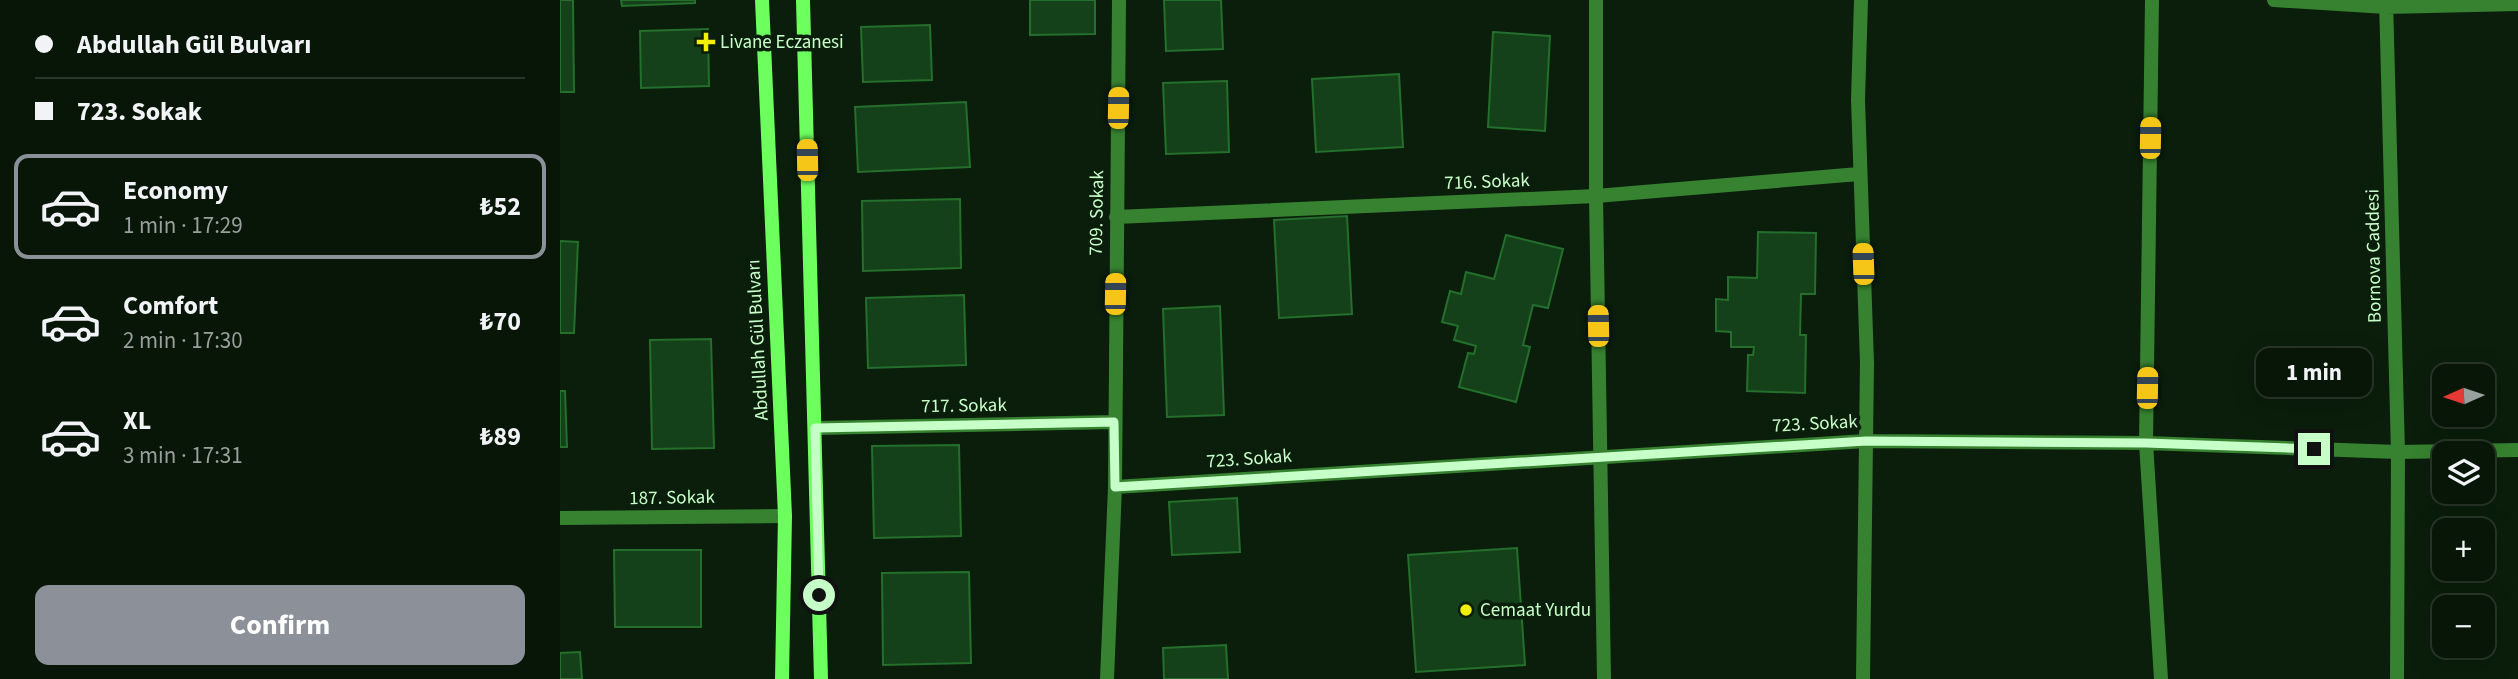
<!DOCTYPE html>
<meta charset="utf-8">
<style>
body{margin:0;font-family:"Source Sans 3",sans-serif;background:#162316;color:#f1f3f6;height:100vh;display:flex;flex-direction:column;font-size:26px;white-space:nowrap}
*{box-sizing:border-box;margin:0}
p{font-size:23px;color:#989f9c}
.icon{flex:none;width:38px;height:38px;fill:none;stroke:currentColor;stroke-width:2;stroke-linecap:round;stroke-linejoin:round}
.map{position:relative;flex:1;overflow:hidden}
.panel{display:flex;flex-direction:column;background:#081608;width:560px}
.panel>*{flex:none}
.hud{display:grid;align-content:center;height:154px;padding:0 35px;background:#081608}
.needle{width:46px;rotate:267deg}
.tools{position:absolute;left:1872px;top:364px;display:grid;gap:14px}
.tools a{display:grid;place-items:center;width:63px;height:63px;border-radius:14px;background:#081608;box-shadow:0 7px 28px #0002,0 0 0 2px #293529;font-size:35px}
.end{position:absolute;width:32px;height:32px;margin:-16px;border:9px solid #c7ffc8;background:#111;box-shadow:0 0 0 4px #111}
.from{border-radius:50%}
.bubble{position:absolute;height:49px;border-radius:14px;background:#081608;box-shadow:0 7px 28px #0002,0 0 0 2px #293529;font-size:23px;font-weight:700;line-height:49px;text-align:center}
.car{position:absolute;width:21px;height:42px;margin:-21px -10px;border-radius:9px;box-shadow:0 0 5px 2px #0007;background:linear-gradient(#f5c518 24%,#345 0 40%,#f5c518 0 76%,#345 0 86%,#f5c518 0)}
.hud b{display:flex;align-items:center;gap:24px;height:66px;font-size:26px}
.hud b+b{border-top:2px solid #293529}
.hud i{width:18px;height:18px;background:#f1f3f6}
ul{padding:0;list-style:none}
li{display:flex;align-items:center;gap:21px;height:105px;margin:0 14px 10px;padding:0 21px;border:4px solid transparent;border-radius:14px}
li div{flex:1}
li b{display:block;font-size:26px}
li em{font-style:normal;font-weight:700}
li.on{border-color:#8c9099}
li>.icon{width:63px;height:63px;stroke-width:1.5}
.primary-button{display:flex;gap:14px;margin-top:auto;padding:14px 35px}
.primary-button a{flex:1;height:80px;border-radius:14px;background:#8c9099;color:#fff;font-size:28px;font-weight:700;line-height:80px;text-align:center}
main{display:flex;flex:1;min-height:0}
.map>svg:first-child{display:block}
.building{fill:#144119;stroke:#246f2b;stroke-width:2}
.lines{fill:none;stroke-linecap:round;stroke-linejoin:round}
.minor{stroke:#368230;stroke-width:14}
.tertiary{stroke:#368230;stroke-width:14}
.secondary{stroke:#6cff5e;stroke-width:14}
.route{stroke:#c7ffc8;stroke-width:9}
.poi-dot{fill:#f2f000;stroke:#0a1e0b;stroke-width:2.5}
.labels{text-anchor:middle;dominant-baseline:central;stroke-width:7;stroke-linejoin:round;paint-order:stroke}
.poi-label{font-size:19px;fill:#c7ffc8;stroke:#0a1e0b;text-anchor:start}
.street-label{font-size:19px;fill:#c7ffc8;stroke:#0a1e0b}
</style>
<main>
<section class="panel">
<div class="hud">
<b><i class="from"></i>Abdullah Gül Bulvarı</b>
<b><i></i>723. Sokak</b>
</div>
<ul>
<li class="on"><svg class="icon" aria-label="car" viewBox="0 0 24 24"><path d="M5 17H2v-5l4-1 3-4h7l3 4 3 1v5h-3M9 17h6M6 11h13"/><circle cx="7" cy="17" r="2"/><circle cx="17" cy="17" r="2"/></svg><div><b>Economy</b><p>1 min · 17:29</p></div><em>₺52</em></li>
<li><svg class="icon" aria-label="car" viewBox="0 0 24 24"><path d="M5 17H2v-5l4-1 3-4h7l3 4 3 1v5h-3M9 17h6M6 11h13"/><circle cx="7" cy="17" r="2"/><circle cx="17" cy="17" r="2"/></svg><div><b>Comfort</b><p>2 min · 17:30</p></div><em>₺70</em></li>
<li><svg class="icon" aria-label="car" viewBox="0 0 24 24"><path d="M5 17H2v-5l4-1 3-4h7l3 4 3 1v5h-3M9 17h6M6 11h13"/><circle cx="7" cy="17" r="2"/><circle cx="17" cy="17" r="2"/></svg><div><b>XL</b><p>3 min · 17:31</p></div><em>₺89</em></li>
</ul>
<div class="primary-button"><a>Confirm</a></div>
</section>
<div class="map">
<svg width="1958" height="679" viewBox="0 0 1958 679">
<rect width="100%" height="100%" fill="#0a1e0b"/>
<!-- building -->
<path class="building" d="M0 0H13L14 92H0Z
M61 0H135V3L62 6Z
M470 0H535V34L470 35Z
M604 0H661L663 49 606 51Z
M370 25 372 80 303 82 301 27Z
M148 29 149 86 81 88 80 31Z
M933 32 990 36 985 131 928 127Z
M839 74 843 147 756 152 752 79Z
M667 81 669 152 606 154 603 83Z
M406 102 410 167 298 172 295 107Z
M400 199 401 268 303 271 302 201Z
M787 216 792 314 719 318 714 220Z
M1198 232 1256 233 1255 294H1241L1240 335H1246L1245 393 1187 391 1188 355H1193L1194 347H1171V332L1156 331V299L1168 300V277L1197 278Z
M946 235 1003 249 988 308 973 305 963 345 970 347 956 402 899 387 908 353 914 354 916 346 894 340 898 326 882 322 890 291 901 294 906 272 934 279Z
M0 241 18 242 14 333H0Z
M404 295 406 365 308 368 306 298Z
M660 306 664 415 607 417 603 309Z
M151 339 154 448 92 449 90 340Z
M0 391H5L7 447H0Z
M399 445 401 536 314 538 312 446Z
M677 498 680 552 612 555 609 502Z
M957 548 965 665 856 672 848 555Z
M54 550H141V627H55Z
M409 572 411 663 323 665 322 573Z
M666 645 668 679H604L603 648Z
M20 652 22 679H0V653Z"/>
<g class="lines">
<!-- minor -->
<path class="minor" d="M1301 0 1298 100 1307 363 1303 679
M1592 0 1586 443 1601 679
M556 217 1036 196 1299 174
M255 428 554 422
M555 487 1306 441 1586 443 1838 452 1958 450
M0 518 225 516
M547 679 555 487 559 0"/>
<!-- tertiary -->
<path class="tertiary" d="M1036 0V196L1044 679
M1714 0 1826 7 1958 4
M1826 0 1838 452 1837 679"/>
<!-- secondary -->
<path class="secondary" d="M202 0 225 516 222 679
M243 0 261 679"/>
</g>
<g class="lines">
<!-- route -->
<path class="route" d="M259 595 255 428 554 422 555 487 1306 441 1586 443 1754 449"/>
</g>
<!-- markers -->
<g class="poi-dot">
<path d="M142.5 31.5h7v7h7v7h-7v7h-7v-7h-7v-7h7z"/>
<circle cx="906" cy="610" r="7"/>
</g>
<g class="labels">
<!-- poi labels -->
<g class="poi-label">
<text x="160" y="42">Livane Eczanesi</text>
<text x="920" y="610">Cemaat Yurdu</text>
</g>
<!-- street labels -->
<g class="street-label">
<text transform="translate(927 182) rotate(-2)">716. Sokak</text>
<text transform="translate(537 213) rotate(-89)">709. Sokak</text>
<text transform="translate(1814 256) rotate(-91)">Bornova Caddesi</text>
<text transform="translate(198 340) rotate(-93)">Abdullah Gül Bulvarı</text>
<text transform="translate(404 406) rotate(-1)">717. Sokak</text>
<text transform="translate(1255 424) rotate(-3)">723. Sokak</text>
<text transform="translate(689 459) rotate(-4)">723. Sokak</text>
<text transform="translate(112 498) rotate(-1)">187. Sokak</text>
</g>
</g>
</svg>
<div class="tools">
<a><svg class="needle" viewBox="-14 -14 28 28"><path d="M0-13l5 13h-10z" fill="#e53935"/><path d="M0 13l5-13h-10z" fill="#989f9c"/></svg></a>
<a><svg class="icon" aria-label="layers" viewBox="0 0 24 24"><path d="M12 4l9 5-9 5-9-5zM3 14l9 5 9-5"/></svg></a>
<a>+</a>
<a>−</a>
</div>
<i class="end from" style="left:259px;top:595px"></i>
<i class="end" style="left:1754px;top:449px"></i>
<div class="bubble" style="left:1696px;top:348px;width:116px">1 min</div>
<i class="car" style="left:558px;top:108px;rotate:1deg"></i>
<i class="car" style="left:1590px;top:138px;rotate:1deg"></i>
<i class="car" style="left:247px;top:160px;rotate:359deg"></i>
<i class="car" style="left:1303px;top:264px;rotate:358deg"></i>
<i class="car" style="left:555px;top:294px;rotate:1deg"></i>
<i class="car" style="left:1038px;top:326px;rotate:359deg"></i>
<i class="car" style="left:1587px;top:388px;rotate:1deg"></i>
</div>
</main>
